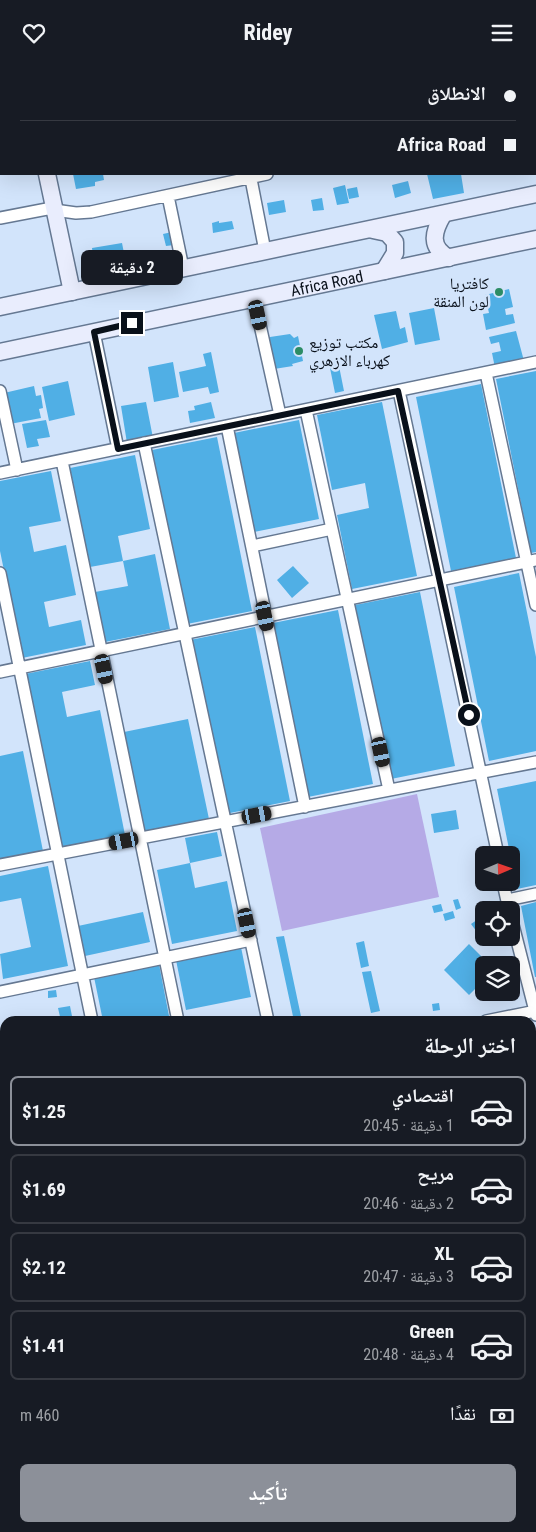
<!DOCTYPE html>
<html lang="ar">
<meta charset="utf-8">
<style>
body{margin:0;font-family:"Roboto Condensed","Noto Naskh Arabic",sans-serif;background:#20242c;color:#f1f3f6;direction:rtl;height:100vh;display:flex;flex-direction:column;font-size:19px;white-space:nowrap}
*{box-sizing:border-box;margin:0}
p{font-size:16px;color:#9ea1a6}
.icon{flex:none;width:28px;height:28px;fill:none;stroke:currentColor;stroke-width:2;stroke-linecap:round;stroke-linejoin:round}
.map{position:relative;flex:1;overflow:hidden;direction:ltr}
.details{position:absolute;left:0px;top:951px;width:536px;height:516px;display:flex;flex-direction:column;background:#171b24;border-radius:15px 15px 0 0;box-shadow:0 5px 20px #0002;direction:rtl}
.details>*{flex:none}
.top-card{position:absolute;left:0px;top:0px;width:536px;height:110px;box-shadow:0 5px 20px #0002;direction:rtl;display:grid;align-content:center;height:110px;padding:0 20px;background:#171b24}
.needle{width:32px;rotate:88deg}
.controls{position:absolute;left:475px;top:781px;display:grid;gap:10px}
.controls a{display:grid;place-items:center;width:45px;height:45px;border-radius:8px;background:#171b24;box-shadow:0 5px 20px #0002;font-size:25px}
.end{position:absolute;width:22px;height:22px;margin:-11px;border:6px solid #09101a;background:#fff;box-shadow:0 0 0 2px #fff}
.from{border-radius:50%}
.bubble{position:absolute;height:35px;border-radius:8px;background:#171b24;box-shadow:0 5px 20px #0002;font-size:16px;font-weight:700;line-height:35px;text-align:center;direction:rtl}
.car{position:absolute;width:15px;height:30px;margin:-15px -8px;border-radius:6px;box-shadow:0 0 4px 1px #0007;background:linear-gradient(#222 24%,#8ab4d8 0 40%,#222 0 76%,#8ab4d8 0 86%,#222 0)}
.top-card b{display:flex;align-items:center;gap:18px;height:48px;font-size:19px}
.top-card b+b{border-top:1px solid #363941}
.top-card i{width:12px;height:12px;background:#f1f3f6}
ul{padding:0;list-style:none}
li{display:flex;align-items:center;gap:15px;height:70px;margin:0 10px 8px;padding:0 10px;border:2px solid #363941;border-radius:8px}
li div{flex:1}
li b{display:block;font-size:19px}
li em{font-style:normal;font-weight:700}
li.on{border-color:#8c9099}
li>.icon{width:45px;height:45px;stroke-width:1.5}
h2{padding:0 20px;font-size:22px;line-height:60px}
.pay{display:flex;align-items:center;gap:12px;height:55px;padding:0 20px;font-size:19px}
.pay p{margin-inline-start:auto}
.button{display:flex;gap:10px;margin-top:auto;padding:10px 20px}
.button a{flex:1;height:58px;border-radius:8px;background:#8c9099;color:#fff;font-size:20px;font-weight:700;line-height:58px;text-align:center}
header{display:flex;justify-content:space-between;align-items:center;height:65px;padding:0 20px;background:#171b24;font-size:22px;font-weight:700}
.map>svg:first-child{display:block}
.green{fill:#b5aae6}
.building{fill:#50afe5}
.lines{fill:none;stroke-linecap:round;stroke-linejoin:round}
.street-casing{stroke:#657892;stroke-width:14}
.secondary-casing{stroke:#657892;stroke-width:19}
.street{stroke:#fff;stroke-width:11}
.secondary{stroke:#e9edfd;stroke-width:16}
.route{stroke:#09101a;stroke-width:6}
.poi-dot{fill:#2c8c65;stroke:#d2e4fb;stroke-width:2}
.labels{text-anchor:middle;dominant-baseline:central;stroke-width:5;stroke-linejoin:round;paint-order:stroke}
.street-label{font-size:16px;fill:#09101a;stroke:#d2e4fb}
.poi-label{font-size:16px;fill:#09101a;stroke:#d2e4fb;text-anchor:end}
</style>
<header><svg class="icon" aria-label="menu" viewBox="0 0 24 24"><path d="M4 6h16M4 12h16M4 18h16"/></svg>Ridey<svg class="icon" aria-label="heart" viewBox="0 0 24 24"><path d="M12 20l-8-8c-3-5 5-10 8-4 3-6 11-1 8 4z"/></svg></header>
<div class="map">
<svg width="536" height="1467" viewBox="0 0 536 1467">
<rect width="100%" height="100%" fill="#d2e4fb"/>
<!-- green -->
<path class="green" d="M417 729 439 832 282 866 260 763Z"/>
<!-- building -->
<path class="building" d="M73 109H103L104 115 95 117V121L76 124Z
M427 109H461L464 128 433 134Z
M408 116 411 128 395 133 392 120Z
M345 120 349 138 337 140 333 123Z
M357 122 359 132 349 134 347 124Z
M322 133 324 145 313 146 311 135Z
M284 135 286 147 269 150 267 138Z
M219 156V158L232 156 234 164 213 168 212 158Z
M172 167 174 180 166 181 163 169Z
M122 178 126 198 95 204 92 183Z
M139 185 141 194 128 197 125 188Z
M509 224 513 242 505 244 506 250 513 249 515 258 486 265 483 249 489 248 485 230Z
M434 243 440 275 415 280 409 248Z
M396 246 400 264 405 262 408 277 382 284 374 250Z
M516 266 524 296 495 303 492 288 501 286 499 277 491 279 489 272Z
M290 269 294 273 298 271 303 296 292 299 293 301 274 304 267 274 270 272Z
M211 287 219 327 210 329 208 322 183 327 179 307 206 301 203 289Z
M338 296 344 326 335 328 329 298Z
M173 297 179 332 154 337 148 302Z
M536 306V487L531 488 496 314Z
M68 316 75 350 49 356 42 322Z
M481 319 516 493 451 506 416 332Z
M34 321 36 331 41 330 43 343 39 344 41 353 10 359 4 328Z
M146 337 153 373 127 378 121 341Z
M211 337 215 353 190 358 188 346 195 345 194 341Z
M382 337 417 511 352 524 337 450 369 443 365 418 332 425 317 350Z
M46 355 50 372 37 374 39 381 27 383 22 359Z
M299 355 319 454 254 467 234 368Z
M217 372 252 546 187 559 152 385Z
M135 390 150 464 118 471 123 496 90 502 70 403Z
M51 406 61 456 29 462 34 487 66 480 76 530 44 537 49 562 81 555 86 580 22 593 0 486V416Z
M155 489 170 564 105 577 95 527 128 521 123 496Z
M293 501 309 518 292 533 277 515Z
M519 508 536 592V686L489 696 454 522Z
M420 527 455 701 391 714 355 540Z
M338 545 373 719 308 732 273 558Z
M255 562 290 736 225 749 190 575Z
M90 596 95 620 62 627 67 652 100 645 125 770 60 783 25 609Z
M188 654 209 754 144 767 124 667Z
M23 686 43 786 0 794V691Z
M536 716V820L517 824 497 724Z
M456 745 459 764 434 768 431 749Z
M217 767 222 791 190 798 185 773Z
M190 798 195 823 227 816 237 866 172 879 157 805Z
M48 801 68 901 3 914 0 889 31 882 21 833 0 837V811Z
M458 834 461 843 456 845 453 835Z
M536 837V912H535L521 841Z
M441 839 443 846 434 848 432 841Z
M453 846 455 853 445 856 443 849Z
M143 847 150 877 85 891 78 861Z
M484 850V872H486L483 875 471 859Z
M284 871 302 956H294L276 872Z
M364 876 369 901 361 903 356 878Z
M469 879 490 900H484V915L469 930 444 905Z
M241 882 251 932 186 945 176 895Z
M159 899 170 956H103L94 912Z
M371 906 380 946 371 948 362 907Z
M56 925 57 932 48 933V926Z
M439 938 440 945 433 946 432 939Z
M70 941 73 956H61L58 943Z
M532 980 536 999V1137L531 1138Z
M5 1068V1120L0 1121V1069Z
M5 1145V1249L0 1250V1146Z
M536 1154V1329H535L531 1310V1155Z
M536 1384V1407H535L531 1385Z
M378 1462H415V1463L399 1467H379Z"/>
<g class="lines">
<!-- street casing -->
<g class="street-casing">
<path id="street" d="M228 0 229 1
M347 0V1
M448 0V1
M149 1 154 0
M535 47H536
M0 50H1
M535 60H536
M250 109 265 186
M168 131 183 203
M0 153 47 144 76 148 91 147 267 109
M254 233 280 350
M94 267 118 384
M486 308 536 540
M0 326 17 405
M399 326 498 790
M306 345 389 725
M227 361 305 742
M144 378 268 956
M62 396 178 956
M0 408 536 297
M252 481 332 464
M0 508 92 956
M0 607 536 495
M0 800 536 697
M503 818 509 845
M507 835 536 829
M511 852 536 950
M0 927 251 875
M486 956 536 946
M0 1053 5 1052
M531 1149 536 1148
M0 1260 5 1259
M531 1318 536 1340
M0 1331 5 1355
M531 1412 536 1435
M0 1462 5 1461"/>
</g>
<!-- secondary casing -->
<g class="secondary-casing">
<g id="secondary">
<path d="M26 0V1"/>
<path d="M47 109 72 227"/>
<path d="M443 150C433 167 429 182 449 193"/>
<path d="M373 165 387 168 395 177V188L384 206"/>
<path d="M0 242 536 129"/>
<path id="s1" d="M0 287 536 174"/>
<path d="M531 1361 536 1360"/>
<path d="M354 1462 355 1467"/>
</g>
</g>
<!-- street -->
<use href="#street" class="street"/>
<!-- secondary -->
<use href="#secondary" class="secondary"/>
</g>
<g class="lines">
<!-- route -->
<path class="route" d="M132 258 94 267 118 384 398 326 469 650"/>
</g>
<!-- markers -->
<g class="poi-dot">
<circle cx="499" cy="227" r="5"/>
<circle cx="299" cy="286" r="5"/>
</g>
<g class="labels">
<!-- street labels -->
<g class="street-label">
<text stroke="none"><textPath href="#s1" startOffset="334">Africa Road</textPath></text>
</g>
<!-- poi labels -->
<g class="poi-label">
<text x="489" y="218">كافتريا<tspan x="489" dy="18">لون المنقة</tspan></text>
<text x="309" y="277" text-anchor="start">مكتب توزيع<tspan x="309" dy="18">كهرباء الازهري</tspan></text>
</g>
</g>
</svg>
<div class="controls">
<a><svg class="needle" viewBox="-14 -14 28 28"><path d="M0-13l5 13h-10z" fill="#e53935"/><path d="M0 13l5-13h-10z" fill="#9ea1a6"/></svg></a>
<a><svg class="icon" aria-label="locate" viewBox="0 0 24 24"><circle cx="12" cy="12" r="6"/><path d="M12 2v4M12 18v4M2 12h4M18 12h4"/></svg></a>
<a><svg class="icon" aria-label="layers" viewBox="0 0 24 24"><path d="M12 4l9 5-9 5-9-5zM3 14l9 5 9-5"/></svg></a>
</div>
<i class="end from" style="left:469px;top:650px"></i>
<i class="end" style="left:132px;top:258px"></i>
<div class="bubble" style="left:81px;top:185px;width:102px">2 دقيقة</div>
<i class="car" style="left:258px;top:250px;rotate:168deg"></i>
<i class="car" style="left:265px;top:551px;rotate:168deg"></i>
<i class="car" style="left:104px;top:604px;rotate:168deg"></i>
<i class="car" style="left:381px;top:687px;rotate:168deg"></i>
<i class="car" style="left:257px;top:750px;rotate:80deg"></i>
<i class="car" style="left:124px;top:776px;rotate:259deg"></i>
<i class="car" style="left:247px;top:858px;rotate:168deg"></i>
<div class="top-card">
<b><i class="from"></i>الانطلاق</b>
<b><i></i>Africa Road</b>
</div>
<section class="details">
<h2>اختر الرحلة</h2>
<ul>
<li class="on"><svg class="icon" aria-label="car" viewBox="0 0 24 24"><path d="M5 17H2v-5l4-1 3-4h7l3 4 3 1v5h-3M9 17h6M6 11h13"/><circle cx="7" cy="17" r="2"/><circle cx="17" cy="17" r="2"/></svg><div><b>اقتصادي</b><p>1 دقيقة · 20:45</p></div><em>$1.25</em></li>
<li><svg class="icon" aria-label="car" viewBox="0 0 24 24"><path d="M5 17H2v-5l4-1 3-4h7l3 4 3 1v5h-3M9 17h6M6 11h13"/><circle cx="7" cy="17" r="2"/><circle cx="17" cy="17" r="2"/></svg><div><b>مريح</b><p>2 دقيقة · 20:46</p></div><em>$1.69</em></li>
<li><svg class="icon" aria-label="car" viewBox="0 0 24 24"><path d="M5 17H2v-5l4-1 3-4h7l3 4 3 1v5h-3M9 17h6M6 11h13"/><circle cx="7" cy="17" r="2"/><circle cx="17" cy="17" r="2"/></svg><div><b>XL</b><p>3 دقيقة · 20:47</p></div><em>$2.12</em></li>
<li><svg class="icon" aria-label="car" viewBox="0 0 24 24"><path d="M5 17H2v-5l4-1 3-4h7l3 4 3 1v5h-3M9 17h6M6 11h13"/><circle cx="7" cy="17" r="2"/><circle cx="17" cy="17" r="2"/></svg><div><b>Green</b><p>4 دقيقة · 20:48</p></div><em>$1.41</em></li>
</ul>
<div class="pay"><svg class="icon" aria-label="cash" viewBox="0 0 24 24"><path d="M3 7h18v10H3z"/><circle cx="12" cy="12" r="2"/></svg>نقدًا<p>460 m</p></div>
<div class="button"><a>تأكيد</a></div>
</section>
</div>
